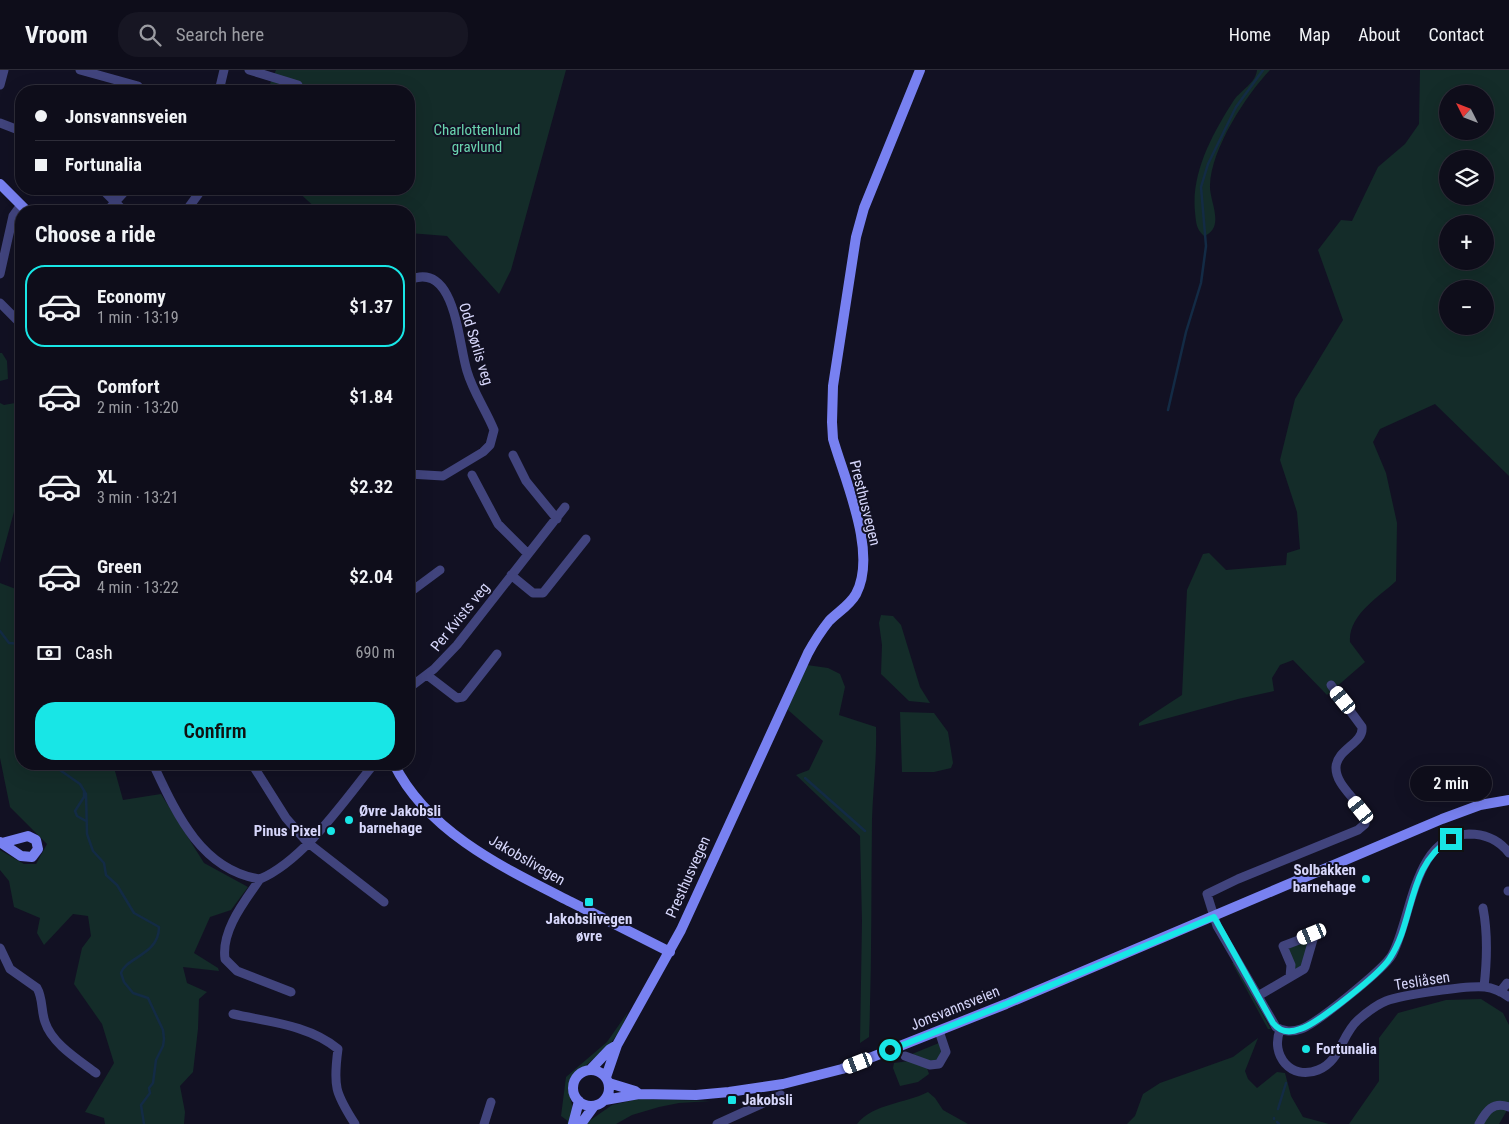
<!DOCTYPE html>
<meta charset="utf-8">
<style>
body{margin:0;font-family:"Roboto Condensed",sans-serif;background:#171623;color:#f1f3f6;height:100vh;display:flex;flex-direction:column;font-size:19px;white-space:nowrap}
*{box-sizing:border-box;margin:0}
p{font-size:16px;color:#9b9ca2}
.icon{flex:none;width:28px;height:28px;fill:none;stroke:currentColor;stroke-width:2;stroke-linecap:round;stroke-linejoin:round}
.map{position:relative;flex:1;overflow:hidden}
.side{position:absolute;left:15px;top:135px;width:400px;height:565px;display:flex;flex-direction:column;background:#0e0d1a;border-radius:20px;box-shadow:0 5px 20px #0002,0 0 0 1px #2e2d39}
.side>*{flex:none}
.hud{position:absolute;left:15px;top:15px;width:400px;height:110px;border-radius:20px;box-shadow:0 5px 20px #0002,0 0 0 1px #2e2d39;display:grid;align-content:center;height:110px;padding:0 20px;background:#0e0d1a}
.needle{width:32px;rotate:312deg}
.buttons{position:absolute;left:1439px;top:15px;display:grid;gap:10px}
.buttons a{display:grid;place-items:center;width:55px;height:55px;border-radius:50%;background:#0e0d1a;box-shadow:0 5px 20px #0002,0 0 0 1px #2e2d39;font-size:25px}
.end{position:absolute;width:22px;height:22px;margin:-11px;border:6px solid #18e6e6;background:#111;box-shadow:0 0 0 2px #111}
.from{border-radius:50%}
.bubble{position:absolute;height:35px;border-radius:18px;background:#0e0d1a;box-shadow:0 5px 20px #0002,0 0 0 1px #2e2d39;font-size:16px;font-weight:600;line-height:35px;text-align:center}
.car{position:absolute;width:15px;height:30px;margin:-15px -8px;border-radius:6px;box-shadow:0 0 4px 1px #0007;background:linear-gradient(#fff 24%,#345 0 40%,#fff 0 76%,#345 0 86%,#fff 0)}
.hud b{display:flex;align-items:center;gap:18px;height:48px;font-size:19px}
.hud b+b{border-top:1px solid #2e2d39}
.hud i{width:12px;height:12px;background:#f1f3f6}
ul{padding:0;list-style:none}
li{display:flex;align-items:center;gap:15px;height:82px;margin:0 10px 8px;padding:0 10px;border:2px solid transparent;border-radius:20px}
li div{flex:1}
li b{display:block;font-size:19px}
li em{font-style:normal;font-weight:600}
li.on{border-color:#18e6e6}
li>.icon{width:45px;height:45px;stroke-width:1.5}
h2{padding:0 20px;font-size:22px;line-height:60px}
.pay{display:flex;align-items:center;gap:12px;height:55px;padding:0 20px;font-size:19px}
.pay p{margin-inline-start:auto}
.primary-button{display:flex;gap:10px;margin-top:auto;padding:10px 20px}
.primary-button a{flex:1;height:58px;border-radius:20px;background:#18e6e6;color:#111;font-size:20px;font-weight:600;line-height:58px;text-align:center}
header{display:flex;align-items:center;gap:30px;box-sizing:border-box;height:70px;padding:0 25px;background:#0e0d1a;border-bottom:1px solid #2e2d39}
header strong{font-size:24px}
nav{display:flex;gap:28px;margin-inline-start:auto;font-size:18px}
.search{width:350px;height:45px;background:#171623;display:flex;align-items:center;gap:12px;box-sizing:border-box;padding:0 18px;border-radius:20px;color:#9b9ca2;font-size:19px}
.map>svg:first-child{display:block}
.green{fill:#142c29;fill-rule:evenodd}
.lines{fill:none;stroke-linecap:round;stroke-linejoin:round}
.stream{stroke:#132b45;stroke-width:2.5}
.street{stroke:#41447d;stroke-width:9}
.secondary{stroke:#7881f1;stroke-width:10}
.route{stroke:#18e6e6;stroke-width:6}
.poi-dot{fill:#18e6e6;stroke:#121123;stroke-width:2}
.labels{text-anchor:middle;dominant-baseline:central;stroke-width:4;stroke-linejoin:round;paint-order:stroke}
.park-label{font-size:15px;fill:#6ad4af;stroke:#121123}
.street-label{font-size:15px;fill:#d7d7fb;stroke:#121123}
.poi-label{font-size:15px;font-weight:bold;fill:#d7d7fb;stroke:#121123;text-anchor:start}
</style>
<header>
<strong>Vroom</strong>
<div class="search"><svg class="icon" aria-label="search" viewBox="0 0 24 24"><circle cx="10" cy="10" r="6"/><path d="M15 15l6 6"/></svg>Search here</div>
<nav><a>Home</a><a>Map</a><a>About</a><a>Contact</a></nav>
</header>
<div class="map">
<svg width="1509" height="1054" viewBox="0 0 1509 1054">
<rect width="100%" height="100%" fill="#121123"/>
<!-- green -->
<path class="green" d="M276 0H566L511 200 499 224 447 166 409 163V141H319L295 119H409V21H267Z
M1257 0H1270C1246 25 1211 79 1210 115 1209 131 1226 157 1204 166 1196 159 1196 152 1195 142 1191 102 1213 63 1234 30 1241 20 1256 13 1257 0Z
M1420 0H1509V406L1435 334 1380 359 1373 372 1386 403 1397 453 1396 511C1379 527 1348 545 1350 572L1365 592 1327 625 1293 590 1280 595 1272 608 1274 621 1238 629 1139 656V653L1182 625 1187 520 1203 484 1209 483 1226 500 1286 495 1287 483 1300 479 1297 442 1280 390 1295 329 1343 250 1318 180 1341 150 1352 151 1378 97 1405 74 1419 54ZM1448 24H1485V61H1448ZM1448 89H1485V126H1448ZM1448 154H1485V191H1448ZM1448 219H1485V256H1448Z
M0 283H2L7 291 8 309 0 311Z
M0 333 4 335 15 333 21 338V434L15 438 0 493Z
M0 513 21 521V694H113L123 730 161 724 204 793 248 817 231 840 210 847 194 883 218 898 219 901 183 897 187 913 207 922 199 929 198 959 193 1002 180 1016 185 1042 184 1054H105L104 1048 85 1042 114 993 102 954 74 914 82 878 91 866 88 846 73 844 44 875 37 863 40 848 14 837 9 811 0 800V780L24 794H36L47 774 10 737 0 688Z
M881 545 893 546 901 555 920 617 930 633 909 631 881 604 882 575 879 553Z
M807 595 828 598 840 604 845 617 839 645 876 657C877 688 873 718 872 749 871 821 872 894 869 967L860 973 862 851 860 766 796 705 809 700 823 671 787 639Z
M900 642 934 643 948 662 953 693 951 698 934 702H902Z
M1309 869 1305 892 1296 902 1288 879Z
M1232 893H1234L1271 959H1268Z
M1481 929 1503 943 1509 955V1037L1499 1054H1349L1379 1011V968L1398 943 1446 930Z
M628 942 621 959 609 976 571 1008 568 1019 573 1039 569 1054H567L568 1051 561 1046 566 1007 607 972Z
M1258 968 1245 1001 1248 1009 1257 1018 1277 1002 1285 1003 1291 1026 1303 1047 1329 1054H1127L1135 1046 1143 1024 1160 1013 1233 987Z
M939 973 942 986 932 993 912 984Z
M909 991 927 998 929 1004 918 1012 900 1016 893 998 894 993Z
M928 1022 935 1028 943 1040 968 1054H857C874 1033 905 1034 928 1022Z
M638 1029 711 1031 679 1033 659 1037 632 1045 616 1054H585L612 1035Z"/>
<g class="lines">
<!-- stream -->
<path class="stream" d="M1168 340 1186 262 1201 213 1206 176 1201 117 1208 94 1236 37 1263 0
M0 561 9 573 21 574
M57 694V698L80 714 86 724 87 764 93 781 104 793 106 805 117 815 134 843 159 857C159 885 126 887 121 903L124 912 133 923 148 928 163 960 164 969 163 976 156 990 153 1013 149 1018 150 1023 141 1035 144 1054
M805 708 865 761
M84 721V727L75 741 77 746 86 751
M1278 1039 1286 1013
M1274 1049V1048
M1277 1052 1279 1054"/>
<!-- street -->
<path class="street" d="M80 0 138 16
M249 0 298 15
M0 15 4 0
M219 21 224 0
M0 53 21 61
M102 119 124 141
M107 141 127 119
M186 141 202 119
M0 204 13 146 21 135
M409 210C456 190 458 273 467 301 473 322 486 340 494 360L490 375 483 382 443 406 409 404
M0 233 21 254
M409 362 411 403
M513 385 526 411 557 449
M472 405 498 454 528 484
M511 505 533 523H543L586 469
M409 523 440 500
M427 605 457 628 463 627 497 584
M1331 615 1362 657C1364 673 1337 679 1336 697 1335 719 1369 736 1365 754L1358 760 1238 809 1207 824 1217 856 1276 957C1283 962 1293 962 1301 959 1316 954 1384 899 1392 885 1412 848 1413 766 1469 764 1485 764 1499 770 1509 783
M409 618 434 599 457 575 565 437
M153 694C176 743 201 800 260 809
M252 694 286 748 307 772 384 832
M260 809C245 831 221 860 225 889L237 901 291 922
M260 809C304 790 344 731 374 694
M1508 821H1509
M1483 838C1488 864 1487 891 1484 917
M0 878 10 899 37 918C43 928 41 941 45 952 52 974 79 990 96 1003
M1500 922 1507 913 1509 914
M1258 926 1304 899 1305 897 1314 866 1312 865 1283 876 1291 895 1290 907
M233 944C269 952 309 955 338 979 333 1016 335 1023 355 1054
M1280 960C1270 985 1291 1011 1318 1000 1341 991 1341 965 1358 950 1366 943 1376 935 1386 931 1402 925 1468 915 1485 917 1494 918 1502 922 1509 927
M905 986 930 995 939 994 946 982 939 961
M484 1054 491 1032
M717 1054 781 1025
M1479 1054C1486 1041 1493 1031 1509 1037"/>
<!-- secondary -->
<path class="secondary" d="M0 114 27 141
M394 694C428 763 506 799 571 832 604 849 637 865 670 882
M0 772 21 786 32 787 38 779 36 770 28 766 2 773
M590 1000 610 979 617 975
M573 1018a18 18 0 1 1 36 0a18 18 0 1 1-36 0Z
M606 1007 617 975 681 860 808 583C814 572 821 561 829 551 838 542 850 535 856 524 878 483 845 411 833 369L832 352 833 316 856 167 864 138 920 0
M609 1013 635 1021 639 1024
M605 1030 639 1024 696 1025 729 1022 783 1014 842 999 1006 934 1442 749 1480 735 1509 730
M573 1054 579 1031
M581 1054 594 1036"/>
</g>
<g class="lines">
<!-- route -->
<path class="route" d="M890 980 1006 934 1214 847 1273 953C1280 962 1290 963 1300 959 1316 955 1381 903 1390 888 1415 850 1407 795 1451 769"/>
</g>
<!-- markers -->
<g class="poi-dot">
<circle cx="349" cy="750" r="5"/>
<circle cx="331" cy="761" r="5"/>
<circle cx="1366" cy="809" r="5"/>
<rect x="584" y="827" width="10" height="10" rx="2.5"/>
<circle cx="1306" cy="979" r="5"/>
<rect x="727" y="1025" width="10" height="10" rx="2.5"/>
</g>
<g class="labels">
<!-- park labels -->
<g class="park-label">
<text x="477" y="60">Charlottenlund<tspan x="477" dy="17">gravlund</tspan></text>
</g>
<!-- street labels -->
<g class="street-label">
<text transform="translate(476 274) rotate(73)">Odd Sørlis veg</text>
<text transform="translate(865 433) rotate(76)">Presthusvegen</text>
<text transform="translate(460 547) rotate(-51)">Per Kvists veg</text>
<text transform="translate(527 790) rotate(30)">Jakobslivegen</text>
<text transform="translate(688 807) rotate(-66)">Presthusvegen</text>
<text transform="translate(1422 911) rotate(-9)">Tesliåsen</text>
<text transform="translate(955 938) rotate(-22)">Jonsvannsveien</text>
</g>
<!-- poi labels -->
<g class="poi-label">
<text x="359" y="741">Øvre Jakobsli<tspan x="359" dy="17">barnehage</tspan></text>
<text x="321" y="761" text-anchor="end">Pinus Pixel</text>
<text x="1356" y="800" text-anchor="end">Solbakken<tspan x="1356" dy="17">barnehage</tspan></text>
<text x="589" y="849" text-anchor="middle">Jakobslivegen<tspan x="589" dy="17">øvre</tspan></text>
<text x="1316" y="979">Fortunalia</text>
<text x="742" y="1030">Jakobsli</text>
</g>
</g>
</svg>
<div class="buttons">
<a><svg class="needle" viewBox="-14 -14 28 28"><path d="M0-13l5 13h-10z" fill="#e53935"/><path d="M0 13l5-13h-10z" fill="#9b9ca2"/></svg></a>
<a><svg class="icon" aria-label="layers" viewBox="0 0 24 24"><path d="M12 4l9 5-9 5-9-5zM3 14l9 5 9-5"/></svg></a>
<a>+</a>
<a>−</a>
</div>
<i class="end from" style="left:890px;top:980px"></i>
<i class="end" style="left:1451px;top:769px"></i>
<div class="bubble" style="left:1410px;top:696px;width:82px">2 min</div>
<i class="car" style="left:1343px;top:630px;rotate:321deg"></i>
<i class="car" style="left:1361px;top:740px;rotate:321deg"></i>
<i class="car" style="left:1312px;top:864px;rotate:248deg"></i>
<i class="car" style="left:858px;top:993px;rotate:249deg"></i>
<div class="hud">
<b><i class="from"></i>Jonsvannsveien</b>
<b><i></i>Fortunalia</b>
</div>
<section class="side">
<h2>Choose a ride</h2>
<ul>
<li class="on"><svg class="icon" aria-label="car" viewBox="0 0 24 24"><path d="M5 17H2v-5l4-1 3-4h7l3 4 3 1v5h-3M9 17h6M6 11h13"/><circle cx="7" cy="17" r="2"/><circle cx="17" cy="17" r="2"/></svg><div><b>Economy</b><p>1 min · 13:19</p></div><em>$1.37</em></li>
<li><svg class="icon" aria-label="car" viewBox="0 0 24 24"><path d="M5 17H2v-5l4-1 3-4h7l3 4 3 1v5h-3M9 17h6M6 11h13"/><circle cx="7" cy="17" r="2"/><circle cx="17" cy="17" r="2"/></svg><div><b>Comfort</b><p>2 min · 13:20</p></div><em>$1.84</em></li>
<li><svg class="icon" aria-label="car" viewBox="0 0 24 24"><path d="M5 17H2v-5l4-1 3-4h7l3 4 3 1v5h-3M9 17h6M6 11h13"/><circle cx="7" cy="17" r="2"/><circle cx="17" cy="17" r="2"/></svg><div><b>XL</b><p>3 min · 13:21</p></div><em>$2.32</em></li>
<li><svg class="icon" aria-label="car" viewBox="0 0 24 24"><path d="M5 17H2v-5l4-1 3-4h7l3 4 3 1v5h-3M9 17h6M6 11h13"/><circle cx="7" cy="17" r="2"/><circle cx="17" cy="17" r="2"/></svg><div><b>Green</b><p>4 min · 13:22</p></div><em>$2.04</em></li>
</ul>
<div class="pay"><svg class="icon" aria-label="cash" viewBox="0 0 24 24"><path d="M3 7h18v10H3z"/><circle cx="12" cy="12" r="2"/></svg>Cash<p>690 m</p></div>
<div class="primary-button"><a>Confirm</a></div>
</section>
</div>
